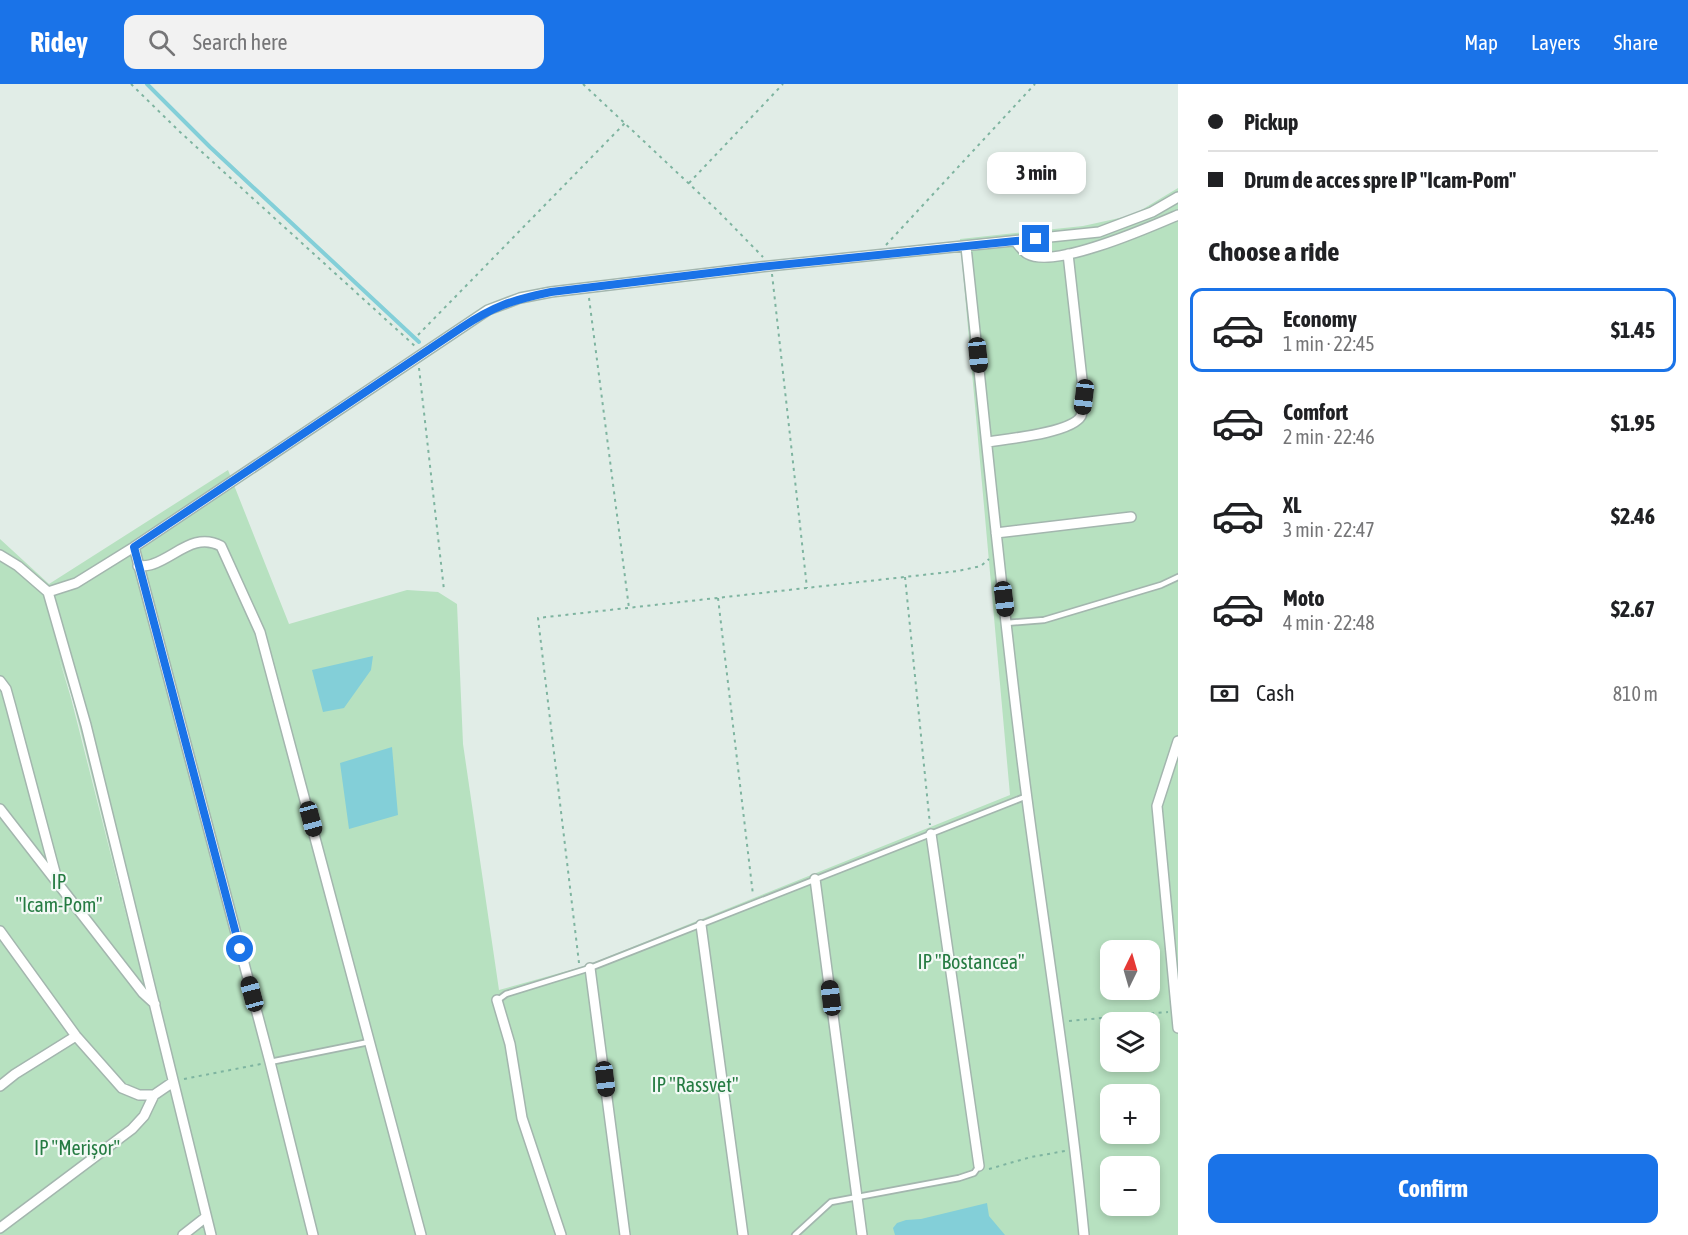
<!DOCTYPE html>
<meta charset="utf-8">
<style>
body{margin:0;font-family:"Asap Condensed",sans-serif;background:#f2f2f2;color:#202124;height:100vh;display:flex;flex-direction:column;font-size:22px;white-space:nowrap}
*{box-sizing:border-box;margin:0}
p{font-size:20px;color:#757577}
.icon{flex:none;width:33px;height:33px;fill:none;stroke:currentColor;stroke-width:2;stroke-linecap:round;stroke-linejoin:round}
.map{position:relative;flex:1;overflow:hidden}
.details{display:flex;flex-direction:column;background:#fff;width:510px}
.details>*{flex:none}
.hud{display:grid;align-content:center;height:132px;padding:0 30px;background:#fff}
.needle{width:39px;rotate:5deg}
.tools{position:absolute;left:1100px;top:856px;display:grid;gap:12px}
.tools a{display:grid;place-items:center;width:60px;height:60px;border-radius:12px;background:#fff;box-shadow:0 3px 9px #0003;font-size:30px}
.end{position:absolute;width:27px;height:27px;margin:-14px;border:8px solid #1a73e8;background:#fff;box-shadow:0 0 0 3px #fff}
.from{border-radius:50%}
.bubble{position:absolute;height:42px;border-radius:12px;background:#fff;box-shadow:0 3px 9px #0003;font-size:20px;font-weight:700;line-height:42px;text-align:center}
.car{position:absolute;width:18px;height:36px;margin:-18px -9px;border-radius:8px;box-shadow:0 0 4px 2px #0007;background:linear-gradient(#222 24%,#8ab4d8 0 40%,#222 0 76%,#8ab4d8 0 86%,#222 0)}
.hud b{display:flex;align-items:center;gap:21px;height:57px;font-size:22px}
.hud b+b{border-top:2px solid #e0e0e0}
.hud i{width:15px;height:15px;background:#202124}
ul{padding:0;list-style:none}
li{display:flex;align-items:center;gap:18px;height:84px;margin:0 12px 9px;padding:0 18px;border:3px solid transparent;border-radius:12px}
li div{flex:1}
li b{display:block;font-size:22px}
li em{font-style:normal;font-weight:700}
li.active{border-color:#1a73e8}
li>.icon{width:54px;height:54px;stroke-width:1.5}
h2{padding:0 30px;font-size:27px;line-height:72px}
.pay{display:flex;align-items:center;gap:15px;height:66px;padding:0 30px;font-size:22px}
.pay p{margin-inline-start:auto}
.cta{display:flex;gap:12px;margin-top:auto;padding:12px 30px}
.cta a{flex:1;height:69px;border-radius:12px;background:#1a73e8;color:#fff;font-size:24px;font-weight:700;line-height:69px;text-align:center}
header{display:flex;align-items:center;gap:36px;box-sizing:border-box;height:84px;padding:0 30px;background:#1a73e8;color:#fff}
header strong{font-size:28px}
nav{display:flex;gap:33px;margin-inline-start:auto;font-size:21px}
.search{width:420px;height:54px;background:#f2f2f2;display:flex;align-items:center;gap:15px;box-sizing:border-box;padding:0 21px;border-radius:12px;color:#757577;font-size:22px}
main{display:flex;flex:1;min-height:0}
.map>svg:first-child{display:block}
.green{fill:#b7e1c0;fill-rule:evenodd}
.water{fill:#83cfd8}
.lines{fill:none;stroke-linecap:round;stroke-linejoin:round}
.stream{stroke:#83cfd8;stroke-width:4}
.service-casing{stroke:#a3b6ae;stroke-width:8}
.minor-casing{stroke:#a3b6ae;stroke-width:12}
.path{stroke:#7eb4a0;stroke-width:2;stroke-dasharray:3 4.5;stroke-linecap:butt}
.service{stroke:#fff;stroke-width:4.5}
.minor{stroke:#fff;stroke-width:9}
.route{stroke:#1a73e8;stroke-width:8}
.labels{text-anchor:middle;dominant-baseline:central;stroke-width:4.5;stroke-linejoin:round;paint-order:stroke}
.park-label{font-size:20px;fill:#257b42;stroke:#f2f9f5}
</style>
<header>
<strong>Ridey</strong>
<div class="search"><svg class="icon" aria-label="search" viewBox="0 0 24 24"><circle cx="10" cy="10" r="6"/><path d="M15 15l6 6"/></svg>Search here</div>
<nav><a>Map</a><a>Layers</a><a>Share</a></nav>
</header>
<main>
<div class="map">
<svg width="1178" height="1151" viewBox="0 0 1178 1151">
<rect width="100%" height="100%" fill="#e1ede7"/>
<!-- green -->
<path class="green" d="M1178 104V1151H0V455L49 500 228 386 289 540 407 506 438 508 457 520 463 660 499 906 585 882 1010 711 960 155 1083 142 1133 131ZM59 574 72 613 133 858 71 614ZM1110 867H1149V906H1110ZM1110 939H1149V978H1110ZM1110 1011H1149V1050H1110ZM1110 1083H1149V1122H1110Z"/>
<!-- water -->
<path class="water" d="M373 572 371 586 344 624 323 628 312 586Z
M392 663 398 731 349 745 340 679Z
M987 1119 989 1132 1005 1151H895L893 1144 897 1139 906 1136 921 1135Z"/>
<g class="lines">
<!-- stream -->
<path class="stream" d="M147 0 210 63 419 258"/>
<!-- service casing -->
<g class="service-casing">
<path id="service" d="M1006 539 1044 536 1161 501 1178 493
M498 916 506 910 590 884 1027 712
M270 978 369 958
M795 1151 831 1118 959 1094 974 1089 979 1082"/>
</g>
<!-- minor casing -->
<g class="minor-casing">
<path id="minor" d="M1015 157C1019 161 1023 168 1028 170 1055 185 1150 143 1178 131
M966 163C986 347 1003 531 1027 715 1046 860 1070 1005 1084 1151
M987 358C1006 355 1072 349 1081 332 1083 327 1083 319 1084 313L1068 170
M996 449 1131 433
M134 463 270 978 313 1151
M0 471 18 482 48 508 86 641 211 1151
M138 482C143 482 148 482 153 480 176 472 195 448 221 462L260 548 421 1151
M48 508 76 499 134 463 488 226 520 214 551 208 760 183 1099 148 1152 128 1178 113
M0 597 6 605 11 623 56 792
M1178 657 1157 722 1178 944
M0 725 143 909 155 920
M931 750 979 1082
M815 795 862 1151
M701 841 743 1151
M0 847 76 952 122 1004 139 1011H154L173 998
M590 884 625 1151
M497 916 510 960 522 1034 561 1151
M0 1002 15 990 76 952
M0 1144 132 1045 144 1032 154 1011
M183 1151 206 1133"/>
</g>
<!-- path -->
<path class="path" d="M131 0 180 48 416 263
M583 0 718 127 763 173
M689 99 783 0
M886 161 1035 0
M772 190 807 504
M589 214 629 524
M418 251 625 39
M419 284 444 506
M905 493 930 741
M718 514 753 811
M579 879 538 534 958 487 981 482 989 475
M1069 937 1168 928
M184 995 261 980
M989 1085 1031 1073 1065 1067"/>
<!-- service -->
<use href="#service" class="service"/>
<!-- minor -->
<use href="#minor" class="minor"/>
</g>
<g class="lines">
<!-- route -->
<path class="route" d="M240 865 134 463 461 244C494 222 512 216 551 208L760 183 1036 155"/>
</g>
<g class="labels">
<!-- park labels -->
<g class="park-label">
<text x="59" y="797">IP<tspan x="59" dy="23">"Icam-Pom"</tspan></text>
<text x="971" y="877">IP "Bostancea"</text>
<text x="695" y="1000">IP "Rassvet"</text>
<text x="77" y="1063">IP "Merișor"</text>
</g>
</g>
</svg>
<div class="tools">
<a><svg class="needle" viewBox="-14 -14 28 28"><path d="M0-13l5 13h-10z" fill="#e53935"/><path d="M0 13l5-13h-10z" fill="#757577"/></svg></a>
<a><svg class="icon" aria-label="layers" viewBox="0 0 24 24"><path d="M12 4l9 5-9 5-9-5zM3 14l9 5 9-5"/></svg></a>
<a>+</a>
<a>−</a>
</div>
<i class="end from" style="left:240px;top:865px"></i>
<i class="end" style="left:1036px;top:155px"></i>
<div class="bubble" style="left:987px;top:68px;width:99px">3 min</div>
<i class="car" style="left:978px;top:271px;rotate:174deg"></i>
<i class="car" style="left:1084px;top:313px;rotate:187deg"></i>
<i class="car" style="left:1004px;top:515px;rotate:173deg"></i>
<i class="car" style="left:311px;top:735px;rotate:165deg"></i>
<i class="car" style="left:252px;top:910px;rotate:345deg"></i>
<i class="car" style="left:831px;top:914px;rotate:353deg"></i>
<i class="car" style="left:605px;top:995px;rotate:173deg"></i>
</div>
<section class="details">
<div class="hud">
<b><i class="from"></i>Pickup</b>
<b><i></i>Drum de acces spre IP &quot;Icam-Pom&quot;</b>
</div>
<h2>Choose a ride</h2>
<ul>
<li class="active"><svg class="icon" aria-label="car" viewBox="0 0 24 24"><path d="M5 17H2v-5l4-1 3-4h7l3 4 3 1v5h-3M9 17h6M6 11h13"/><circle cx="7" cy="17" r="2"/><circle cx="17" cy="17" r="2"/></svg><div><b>Economy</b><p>1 min · 22:45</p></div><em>$1.45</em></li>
<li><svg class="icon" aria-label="car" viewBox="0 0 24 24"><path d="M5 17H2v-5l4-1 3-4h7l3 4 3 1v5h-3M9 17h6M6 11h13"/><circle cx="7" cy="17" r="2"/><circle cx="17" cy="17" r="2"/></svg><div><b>Comfort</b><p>2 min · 22:46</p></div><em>$1.95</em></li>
<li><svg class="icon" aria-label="car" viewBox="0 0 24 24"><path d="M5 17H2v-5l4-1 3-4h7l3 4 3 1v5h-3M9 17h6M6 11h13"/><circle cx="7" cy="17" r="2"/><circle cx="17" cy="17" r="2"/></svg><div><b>XL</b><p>3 min · 22:47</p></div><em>$2.46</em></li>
<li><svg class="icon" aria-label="car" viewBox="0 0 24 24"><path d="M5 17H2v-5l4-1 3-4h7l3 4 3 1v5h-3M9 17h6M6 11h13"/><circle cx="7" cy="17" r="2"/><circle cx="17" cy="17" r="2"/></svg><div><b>Moto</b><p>4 min · 22:48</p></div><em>$2.67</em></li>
</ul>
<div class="pay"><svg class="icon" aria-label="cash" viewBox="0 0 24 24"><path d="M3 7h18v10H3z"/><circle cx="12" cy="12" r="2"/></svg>Cash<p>810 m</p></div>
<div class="cta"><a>Confirm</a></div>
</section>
</main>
